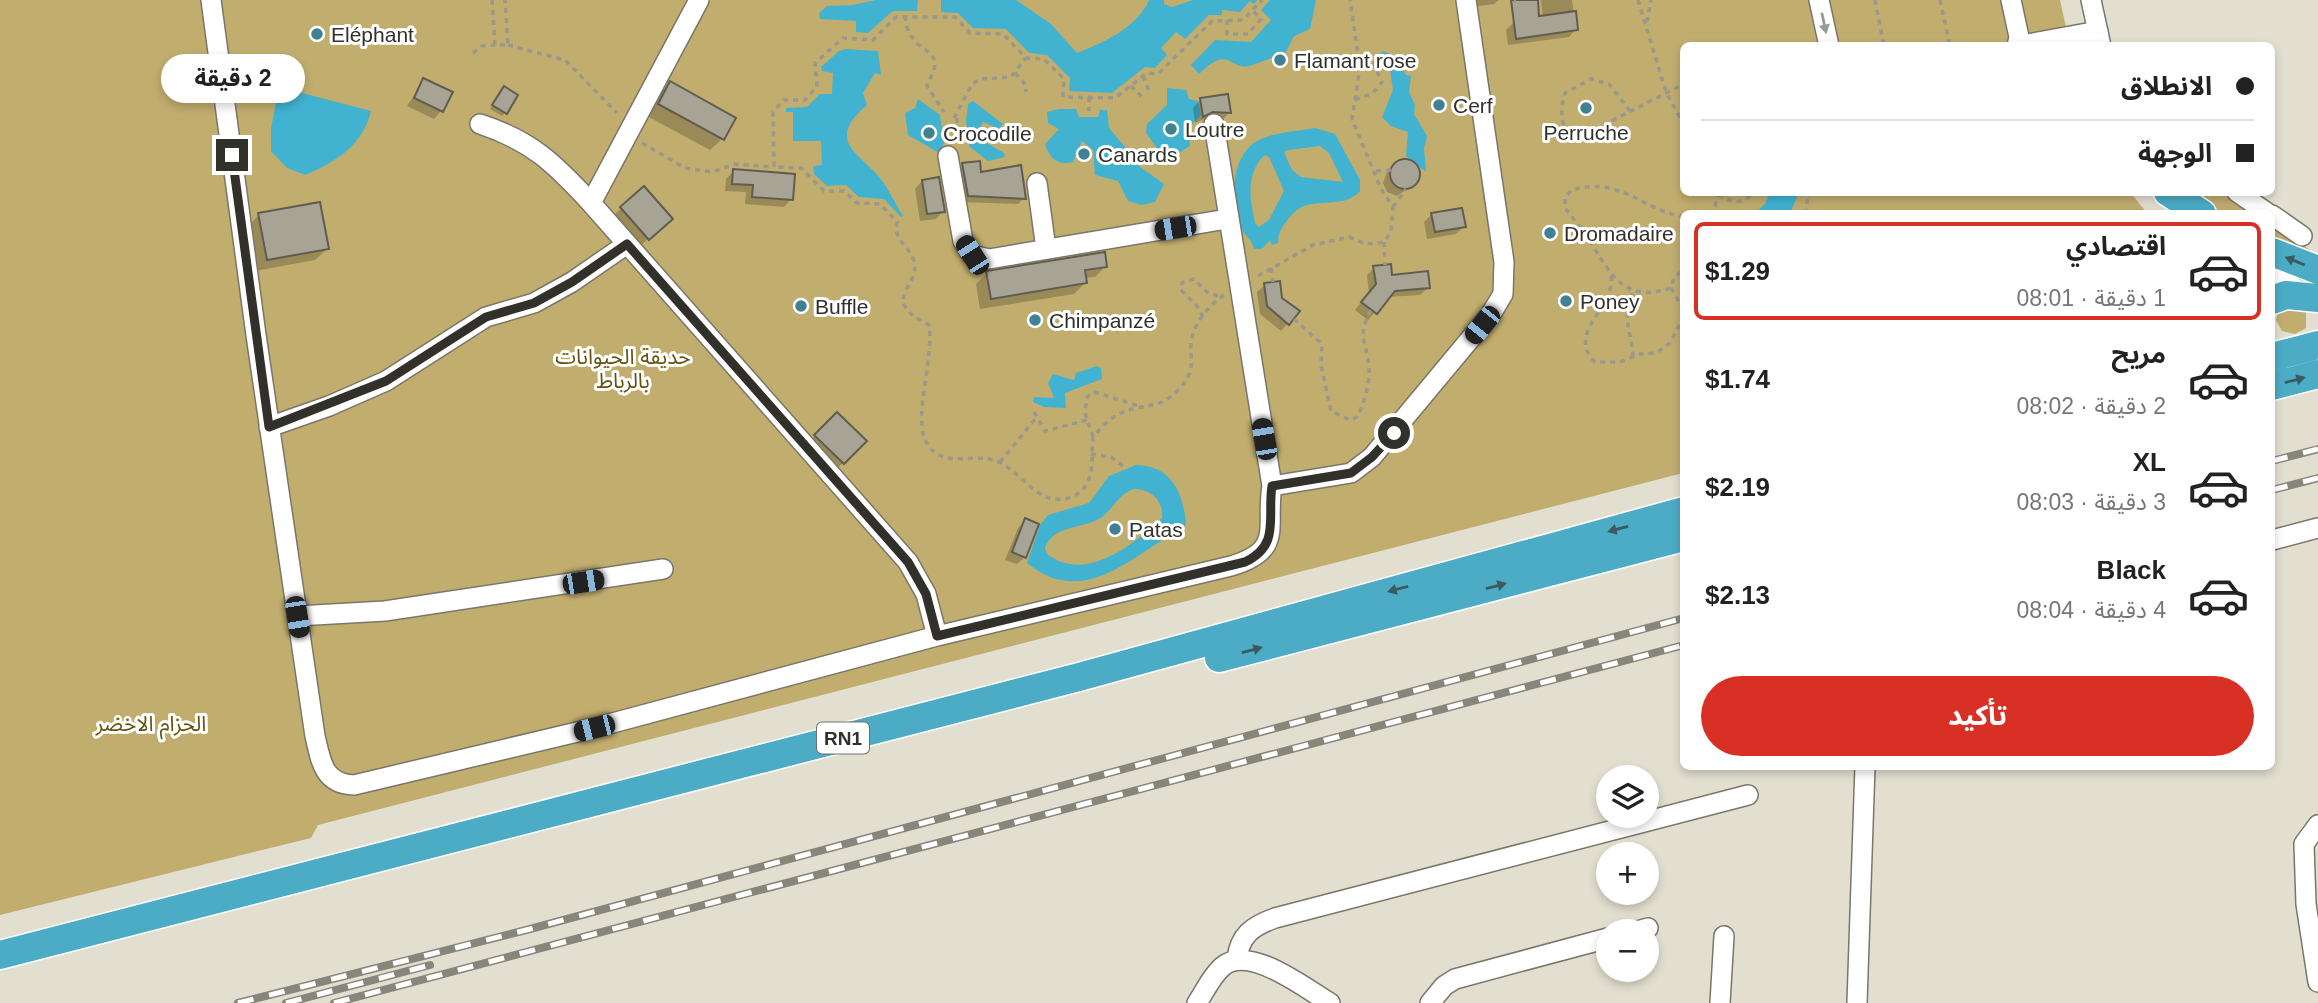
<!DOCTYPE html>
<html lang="ar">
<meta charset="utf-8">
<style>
body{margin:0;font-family:Helvetica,"Noto Sans Arabic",sans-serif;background:#f6f6f6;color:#222;direction:rtl;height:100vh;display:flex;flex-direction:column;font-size:26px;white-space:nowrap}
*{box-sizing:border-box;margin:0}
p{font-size:23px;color:#767676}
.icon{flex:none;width:38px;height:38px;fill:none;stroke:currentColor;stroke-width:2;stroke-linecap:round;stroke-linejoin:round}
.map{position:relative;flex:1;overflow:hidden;direction:ltr}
.details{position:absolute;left:1680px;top:210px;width:595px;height:560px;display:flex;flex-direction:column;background:#fff;border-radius:10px;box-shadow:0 4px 10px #0003;direction:rtl}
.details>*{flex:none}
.top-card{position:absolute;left:1680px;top:42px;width:595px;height:154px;border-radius:10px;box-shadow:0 4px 10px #0003;direction:rtl;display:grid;align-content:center;height:154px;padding:0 21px;background:#fff}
.buttons{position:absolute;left:1596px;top:765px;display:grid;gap:14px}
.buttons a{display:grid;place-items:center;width:63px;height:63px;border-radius:50%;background:#fff;box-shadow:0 4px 10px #0003;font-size:35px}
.end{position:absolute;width:32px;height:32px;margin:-16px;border:9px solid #31302a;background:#fff;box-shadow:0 0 0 4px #fff}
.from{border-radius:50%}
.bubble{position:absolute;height:49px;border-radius:24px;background:#fff;box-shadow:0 4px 10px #0003;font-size:23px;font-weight:700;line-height:49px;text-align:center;direction:rtl}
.car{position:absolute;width:21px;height:42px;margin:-21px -10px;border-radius:9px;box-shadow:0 0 5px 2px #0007;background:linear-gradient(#222 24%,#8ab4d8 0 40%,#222 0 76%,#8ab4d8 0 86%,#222 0)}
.top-card b{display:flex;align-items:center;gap:24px;height:66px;font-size:26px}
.top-card b+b{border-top:2px solid #e0e0e0}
.top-card i{width:18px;height:18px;background:#222}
ul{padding:12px 0 0;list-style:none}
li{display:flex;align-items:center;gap:21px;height:98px;margin:0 14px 10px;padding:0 7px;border:4px solid transparent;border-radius:10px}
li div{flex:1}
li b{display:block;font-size:26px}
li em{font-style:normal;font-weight:700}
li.current{border-color:#d93025}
li>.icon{width:63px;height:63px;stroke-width:1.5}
.action{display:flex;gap:14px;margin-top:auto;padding:14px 21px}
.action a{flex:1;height:80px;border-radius:42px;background:#d93025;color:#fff;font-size:28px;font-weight:700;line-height:80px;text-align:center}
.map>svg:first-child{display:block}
.green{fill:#c1ad6e}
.water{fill:#41b3d1;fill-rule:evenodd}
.shadow{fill:#0003}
.building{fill:#a8a495;stroke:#605d50;stroke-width:2}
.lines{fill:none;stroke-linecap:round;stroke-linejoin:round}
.minor-casing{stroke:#7a7669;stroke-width:22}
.highway-casing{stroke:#fff;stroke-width:31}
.path{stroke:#9a978c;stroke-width:3.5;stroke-dasharray:5 5;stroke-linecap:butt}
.minor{stroke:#fff;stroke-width:19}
.highway{stroke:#4cacc6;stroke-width:28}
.rail-casing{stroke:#88867b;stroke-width:8}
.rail{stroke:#fff;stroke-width:5;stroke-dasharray:16;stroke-linecap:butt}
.oneway{fill:#989894}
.oneway2{fill:#3a5b61}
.route{stroke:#31302a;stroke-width:9}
.poi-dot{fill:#408294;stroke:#fff;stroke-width:2.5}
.labels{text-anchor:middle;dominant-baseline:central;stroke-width:6;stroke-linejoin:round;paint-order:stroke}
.shield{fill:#fff;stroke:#6f6e6a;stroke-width:2}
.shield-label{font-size:19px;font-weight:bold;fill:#31302a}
.poi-label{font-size:21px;fill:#31302a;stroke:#fff;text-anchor:start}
.park-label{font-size:21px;fill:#655312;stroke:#fff}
</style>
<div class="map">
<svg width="2318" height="1003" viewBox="0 0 2318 1003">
<rect width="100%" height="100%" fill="#e3dfd0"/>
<!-- green -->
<path class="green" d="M0 0H2060L2070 45 1684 46V192H2130L2147 213 1684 214 1683 473 318 825 311 838 0 915Z
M2181 193H2221L2253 213H2214Z
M2272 226 2318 255V264L2272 245Z
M2279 308 2306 309V328L2295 334 2282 331 2276 320Z"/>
<!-- water -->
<path class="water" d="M876 0H918L917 11H893L868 33 856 32V21L820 19 819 13 827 6 853 5Z
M941 0H1016L1051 24 1077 53C1103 43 1138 27 1149 0H1164V4L1172 7 1193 0H1257L1254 4 1250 1 1240 12 1222 10V15H1209L1185 39 1176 32 1161 48 1167 55 1155 68 1145 67 1112 93 1069 91 1070 78 1047 55 1029 53 1006 29 973 28 958 13 941 12Z
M1270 0H1316L1310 29 1294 36 1286 52C1274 56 1261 63 1249 66 1228 70 1230 44 1199 74L1191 65 1215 40 1251 42 1271 20 1261 10Z
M846 49 878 51 881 75 875 73 863 93 867 105C825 141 858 152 880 178 889 189 895 204 903 216L901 217 884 199 859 197 846 185 827 186 814 174 813 166 822 165 821 141H793V112H786V108L807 107 820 94H832L833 73 822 71 821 67 839 51Z
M1382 51 1395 56 1406 75 1411 76 1409 92 1415 105 1414 114 1427 136 1424 148 1426 172 1406 156 1408 132 1391 126 1382 117 1393 90 1390 70 1378 60Z
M279 87 371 111C363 145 336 162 305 175L287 168 271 151V128Z
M1167 88 1186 90 1189 99 1198 101 1201 115 1189 127 1190 146 1175 155H1162L1146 133 1147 124 1167 105Z
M918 99 940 115 944 143 939 153 908 135 905 113 915 108Z
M973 101 1003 124 999 129 983 122 978 133 987 143 1004 153 1005 157 988 161 969 146 966 121 968 104Z
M1059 109H1076L1079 117H1098L1100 110H1107L1109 128 1125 147 1132 161 1164 184 1155 202 1142 205 1128 201 1118 181 1095 175 1093 150 1082 141 1073 162C1058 166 1050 159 1045 144L1059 129 1048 123 1047 112Z
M1315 128 1335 134 1360 180V191C1341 213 1309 191 1289 218 1282 227 1278 232 1278 243L1272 245 1270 240 1262 249H1254C1252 240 1247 238 1243 231 1229 205 1229 153 1261 139 1277 132 1298 131 1315 128ZM1320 146 1329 153 1343 182 1301 177 1292 170 1284 152 1288 150ZM1265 155 1269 157 1284 191 1269 220 1259 227 1255 223C1250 200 1245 173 1265 155Z
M1770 192H1799V193L1790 213H1755L1765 204Z
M1097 366 1101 368 1102 379 1065 393 1066 408 1044 407 1033 402 1034 397 1054 398 1048 383 1053 374 1074 380 1076 373Z
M1136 465C1171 466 1183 491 1186 524L1181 529C1132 555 1084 610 1027 563L1040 525 1048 515 1089 503 1109 476ZM1134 489C1151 489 1164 501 1162 518 1134 544 1086 584 1047 554L1045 548C1053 526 1078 529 1097 520 1113 512 1116 495 1134 489Z"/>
<!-- shadow -->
<path class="shadow" d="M1471 0H1499L1494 4 1472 7Z
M1541 0H1572L1576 29 1569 37 1508 45 1506 30 1514 22 1543 18Z
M424 80 441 111 434 119 407 106Z
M670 83 722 139 710 150 647 116 658 95Z
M501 91 505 113 502 116 490 109Z
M1200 100 1229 113 1222 120 1204 119 1195 123 1193 108Z
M1405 160 1415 164 1419 173 1415 184 1397 196 1387 192 1383 183 1387 172Z
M962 165 979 174 1024 198 1018 204 962 202 957 170Z
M734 171 791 199 784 207 745 204 746 192 725 191 726 179Z
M922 181 943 211 936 219 920 221 915 189Z
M644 188 663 226 640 246 613 216Z
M1432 214 1464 226 1456 234 1427 239 1424 222Z
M259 215 327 249 315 260 255 271 247 227Z
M1106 266 1095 277 1085 278V283L1074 294 980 309 976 284 987 273Z
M1374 268 1391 277 1428 288 1420 295 1388 297 1368 320 1355 310 1369 293 1367 275Z
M1265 285 1288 323 1281 331 1260 314 1257 292Z
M837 414 864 441 836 470 808 443Z
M1025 520V557L1017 564 1005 560 1018 528Z"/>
<!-- building -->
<path class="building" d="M1511 0H1538L1539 16 1576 11 1578 30 1516 39Z
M423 78 453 92 443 112 414 98Z
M670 81 736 118 724 140 658 104Z
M504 86 518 95 507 114 492 105Z
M1228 94 1231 113 1213 112 1203 117 1200 98Z
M1390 174a15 15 0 1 1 30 0a15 15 0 1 1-30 0Z
M980 161 981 172 1021 165 1026 199 968 196 962 163Z
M733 169 795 174 793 200 752 197 753 185 732 184Z
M939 177 945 212 927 214 922 180Z
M644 186 673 219 649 240 620 207Z
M320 202 329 249 267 260 258 213Z
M1462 208 1466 227 1435 232 1431 213Z
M1105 252 1107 267 1085 270 1087 283 991 299 986 271Z
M1391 264 1392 275 1428 271 1430 288 1395 291 1377 314 1361 302 1376 284 1373 266Z
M1280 281 1282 298 1300 311 1289 325 1267 306 1264 283Z
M837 412 867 441 844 464 814 435Z
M1025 518 1039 524 1026 558 1012 552Z"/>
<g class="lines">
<!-- minor casing -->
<g class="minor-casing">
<path id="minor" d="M211 0 256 335 315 736C321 761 323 784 354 785L594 728 937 636 1231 566C1285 550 1265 527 1272 486L1351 473 1372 457 1491 314 1503 294 1504 262 1466 0
M1819 0 1829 46
M2011 0 2019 37 2017 46
M2091 0 2101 46
M2017 46 2098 31
M480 124C532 141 555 164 591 203L908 562 926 594 937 636
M1214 124 1272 486
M948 156 963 241 972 255 989 259 1227 219
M1037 183 1046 249
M2237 192 2269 214
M591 203 699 0
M2272 215 2302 236
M2272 276 2305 293
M269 427 329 406 386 381 486 317 534 303 572 282 627 244
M2272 540 2318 528
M297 616 385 611 663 569
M2318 825 2304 844 2306 904 2318 982
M1637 931 1648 928
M1237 960C1239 935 1253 926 1275 918L1748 795
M1197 1003C1205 991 1211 977 1222 967 1248 943 1306 989 1330 1003
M1430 1003 1444 986 1455 979 1608 938
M1720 1003 1724 936
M1857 1003 1865 766"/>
</g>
<!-- highway casing -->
<g class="highway-casing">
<path id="highway" d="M2168 192 2202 214
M2272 252 2318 270
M2272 300 2286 295 2318 298
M2272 357 2318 345
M2272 386 2318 374
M1219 658 1684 537
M0 955 1079 677 1684 511"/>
</g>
<!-- path -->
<path class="path" d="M492 0 495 45H508L505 0
M1514 0H1516
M1638 0 1666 92 1684 125
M1875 0 1884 46
M1940 0 1950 46
M905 16C908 51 934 46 935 64 935 71 929 79 927 86L944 112
M1227 20V34H1248L1261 19 1252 10
M1647 22 1651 0
M508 45 565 60 617 113
M473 53 482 46 495 45
M1015 73 1025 84 1026 92
M1143 76 1149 91
M1131 86 1142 97
M1089 97V111
M1355 100 1373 93 1382 82 1373 63 1358 55
M1630 111 1609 84 1591 79 1565 93C1559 112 1562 124 1570 142L1684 84
M954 118 972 84 980 79 1011 77 1026 58
M957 118V142
M642 143 685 168 712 172 735 164 774 167
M1376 171 1391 170
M1718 195C1734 203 1741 205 1755 192
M1393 207 1406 189
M1708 214 1715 206 1718 195
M1806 214 1808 192
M1684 217C1640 209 1621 176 1571 190L1565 198V208C1571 216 1579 225 1585 234 1609 268 1619 305 1671 288L1674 278 1684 269
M1384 242 1385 265
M1271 268 1273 282
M1258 276 1313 245 1349 237C1365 243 1364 246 1384 242L1391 232 1393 207 1381 189 1352 119 1360 68 1350 0
M1611 276C1616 308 1565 332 1595 362H1620L1640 354 1656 353 1670 343 1684 316
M1671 288 1684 311
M1224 295C1209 305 1193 324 1191 343 1190 364 1196 369 1180 388 1159 412 1141 402 1117 415 1108 420 1100 429 1093 437 1091 451 1094 465 1089 479 1086 487 1080 494 1071 497 1035 510 1020 464 989 459 966 455 936 469 924 437 915 413 934 356 929 325L913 316 903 304C902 288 919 277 914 261 908 244 893 241 897 222L880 204 857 203 844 191H824L801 168 774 167 773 112 784 100H805L817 86 815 63 843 38 873 40 896 17H955L970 33 1003 34 1026 58 1044 59 1064 79 1063 97 1115 98 1147 73 1158 74 1212 21 1243 20 1262 0
M1203 317 1197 306 1181 290 1182 283 1194 279 1207 292 1220 297
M1294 319 1322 344 1321 365 1331 411 1350 420 1357 417C1364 404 1370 383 1369 368 1367 340 1356 340 1371 309
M1633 357C1631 326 1621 322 1634 289
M1034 412 1045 431 1087 420
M1093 437 1085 413 1087 397 1094 392 1142 407
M1091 454 1111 457 1124 467
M1000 462 1036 418"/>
<!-- minor -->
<use href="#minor" class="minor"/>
<!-- highway -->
<use href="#highway" class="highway"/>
<!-- rail casing -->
<g class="rail-casing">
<path id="rail" d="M2272 461 2318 449
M2272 490 2318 478
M238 1003 530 929 1684 618
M286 1003 430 965
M334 1003 1684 645"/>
</g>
<!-- rail -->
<use href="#rail" class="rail"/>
</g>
<!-- one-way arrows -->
<defs><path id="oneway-solid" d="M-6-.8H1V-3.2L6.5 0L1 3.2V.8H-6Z" transform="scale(1.75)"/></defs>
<use class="oneway" href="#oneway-solid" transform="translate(1824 23) rotate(78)"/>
<g class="oneway2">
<use href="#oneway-solid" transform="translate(2295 261) rotate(-158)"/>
<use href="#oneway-solid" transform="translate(2295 380) rotate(-15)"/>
<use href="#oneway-solid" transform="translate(1618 529) rotate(165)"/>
<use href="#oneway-solid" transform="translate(1496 586) rotate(-15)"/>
<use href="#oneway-solid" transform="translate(1398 589) rotate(165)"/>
<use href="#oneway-solid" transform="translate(1252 650) rotate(-15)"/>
</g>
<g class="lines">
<!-- route -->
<path class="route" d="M232 155 269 427 386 381 486 317 534 303 572 282 627 244 908 562 926 594 937 636 1245 562C1281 545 1267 517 1272 486L1351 473 1372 457 1394 433"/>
</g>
<!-- markers -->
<g class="poi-dot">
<circle cx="317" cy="34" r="7"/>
<circle cx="1280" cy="60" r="7"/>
<circle cx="1439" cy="105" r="7"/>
<circle cx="1586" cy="108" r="7"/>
<circle cx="1171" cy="129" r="7"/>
<circle cx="929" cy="133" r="7"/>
<circle cx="1084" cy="154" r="7"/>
<circle cx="1550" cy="233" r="7"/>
<circle cx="1566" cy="301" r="7"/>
<circle cx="801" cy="306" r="7"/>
<circle cx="1035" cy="320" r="7"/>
<circle cx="1115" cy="529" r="7"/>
</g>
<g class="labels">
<!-- shield labels -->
<rect class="shield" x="817" y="722.5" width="52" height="31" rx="5"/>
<g class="shield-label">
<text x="843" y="738">RN1</text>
</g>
<!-- poi labels -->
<g class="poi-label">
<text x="331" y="34">Eléphant</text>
<text x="1294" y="60">Flamant rose</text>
<text x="1453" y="105">Cerf</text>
<text x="1185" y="129">Loutre</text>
<text x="1586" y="132" text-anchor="middle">Perruche</text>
<text x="943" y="133">Crocodile</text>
<text x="1098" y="154">Canards</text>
<text x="1564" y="233">Dromadaire</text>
<text x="1580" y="301">Poney</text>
<text x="815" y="306">Buffle</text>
<text x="1049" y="320">Chimpanzé</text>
<text x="1129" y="529">Patas</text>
</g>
<!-- park labels -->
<g class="park-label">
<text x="623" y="356">حديقة الحيوانات<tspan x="623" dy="24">بالرباط</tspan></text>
<text x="151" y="723">الحزام الاخضر</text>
</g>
</g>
</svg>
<div class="buttons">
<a><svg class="icon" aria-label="layers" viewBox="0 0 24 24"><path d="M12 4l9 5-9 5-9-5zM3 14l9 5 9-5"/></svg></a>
<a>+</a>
<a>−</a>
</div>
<i class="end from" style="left:1394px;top:433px"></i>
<i class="end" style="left:232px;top:155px"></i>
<div class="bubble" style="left:161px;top:54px;width:144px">2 دقيقة</div>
<i class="car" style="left:1175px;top:228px;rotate:261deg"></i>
<i class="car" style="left:972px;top:255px;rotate:328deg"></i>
<i class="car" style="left:1482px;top:325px;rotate:219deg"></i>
<i class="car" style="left:1264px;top:439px;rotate:350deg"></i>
<i class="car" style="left:583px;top:582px;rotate:81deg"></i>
<i class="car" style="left:297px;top:617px;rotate:171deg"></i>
<i class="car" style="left:594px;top:728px;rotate:256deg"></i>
<div class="top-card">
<b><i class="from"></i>الانطلاق</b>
<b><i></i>الوجهة</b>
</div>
<section class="details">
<ul>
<li class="current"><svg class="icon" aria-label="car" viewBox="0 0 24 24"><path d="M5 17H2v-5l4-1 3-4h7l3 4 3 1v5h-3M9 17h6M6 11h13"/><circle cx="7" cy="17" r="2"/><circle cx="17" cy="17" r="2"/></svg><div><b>اقتصادي</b><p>1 دقيقة · 08:01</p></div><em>$1.29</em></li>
<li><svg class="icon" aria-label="car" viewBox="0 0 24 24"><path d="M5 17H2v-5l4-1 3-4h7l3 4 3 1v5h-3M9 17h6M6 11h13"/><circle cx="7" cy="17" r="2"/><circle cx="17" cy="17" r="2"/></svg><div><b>مريح</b><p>2 دقيقة · 08:02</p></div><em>$1.74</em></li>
<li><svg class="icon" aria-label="car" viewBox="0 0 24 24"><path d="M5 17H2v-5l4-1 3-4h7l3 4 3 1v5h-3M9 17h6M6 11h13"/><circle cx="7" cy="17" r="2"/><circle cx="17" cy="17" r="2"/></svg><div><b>XL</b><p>3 دقيقة · 08:03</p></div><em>$2.19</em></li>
<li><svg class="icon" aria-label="car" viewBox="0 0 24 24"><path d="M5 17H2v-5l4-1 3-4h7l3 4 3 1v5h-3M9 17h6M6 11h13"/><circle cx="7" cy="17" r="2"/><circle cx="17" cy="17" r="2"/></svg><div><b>Black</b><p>4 دقيقة · 08:04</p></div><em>$2.13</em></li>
</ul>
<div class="action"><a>تأكيد</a></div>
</section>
</div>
